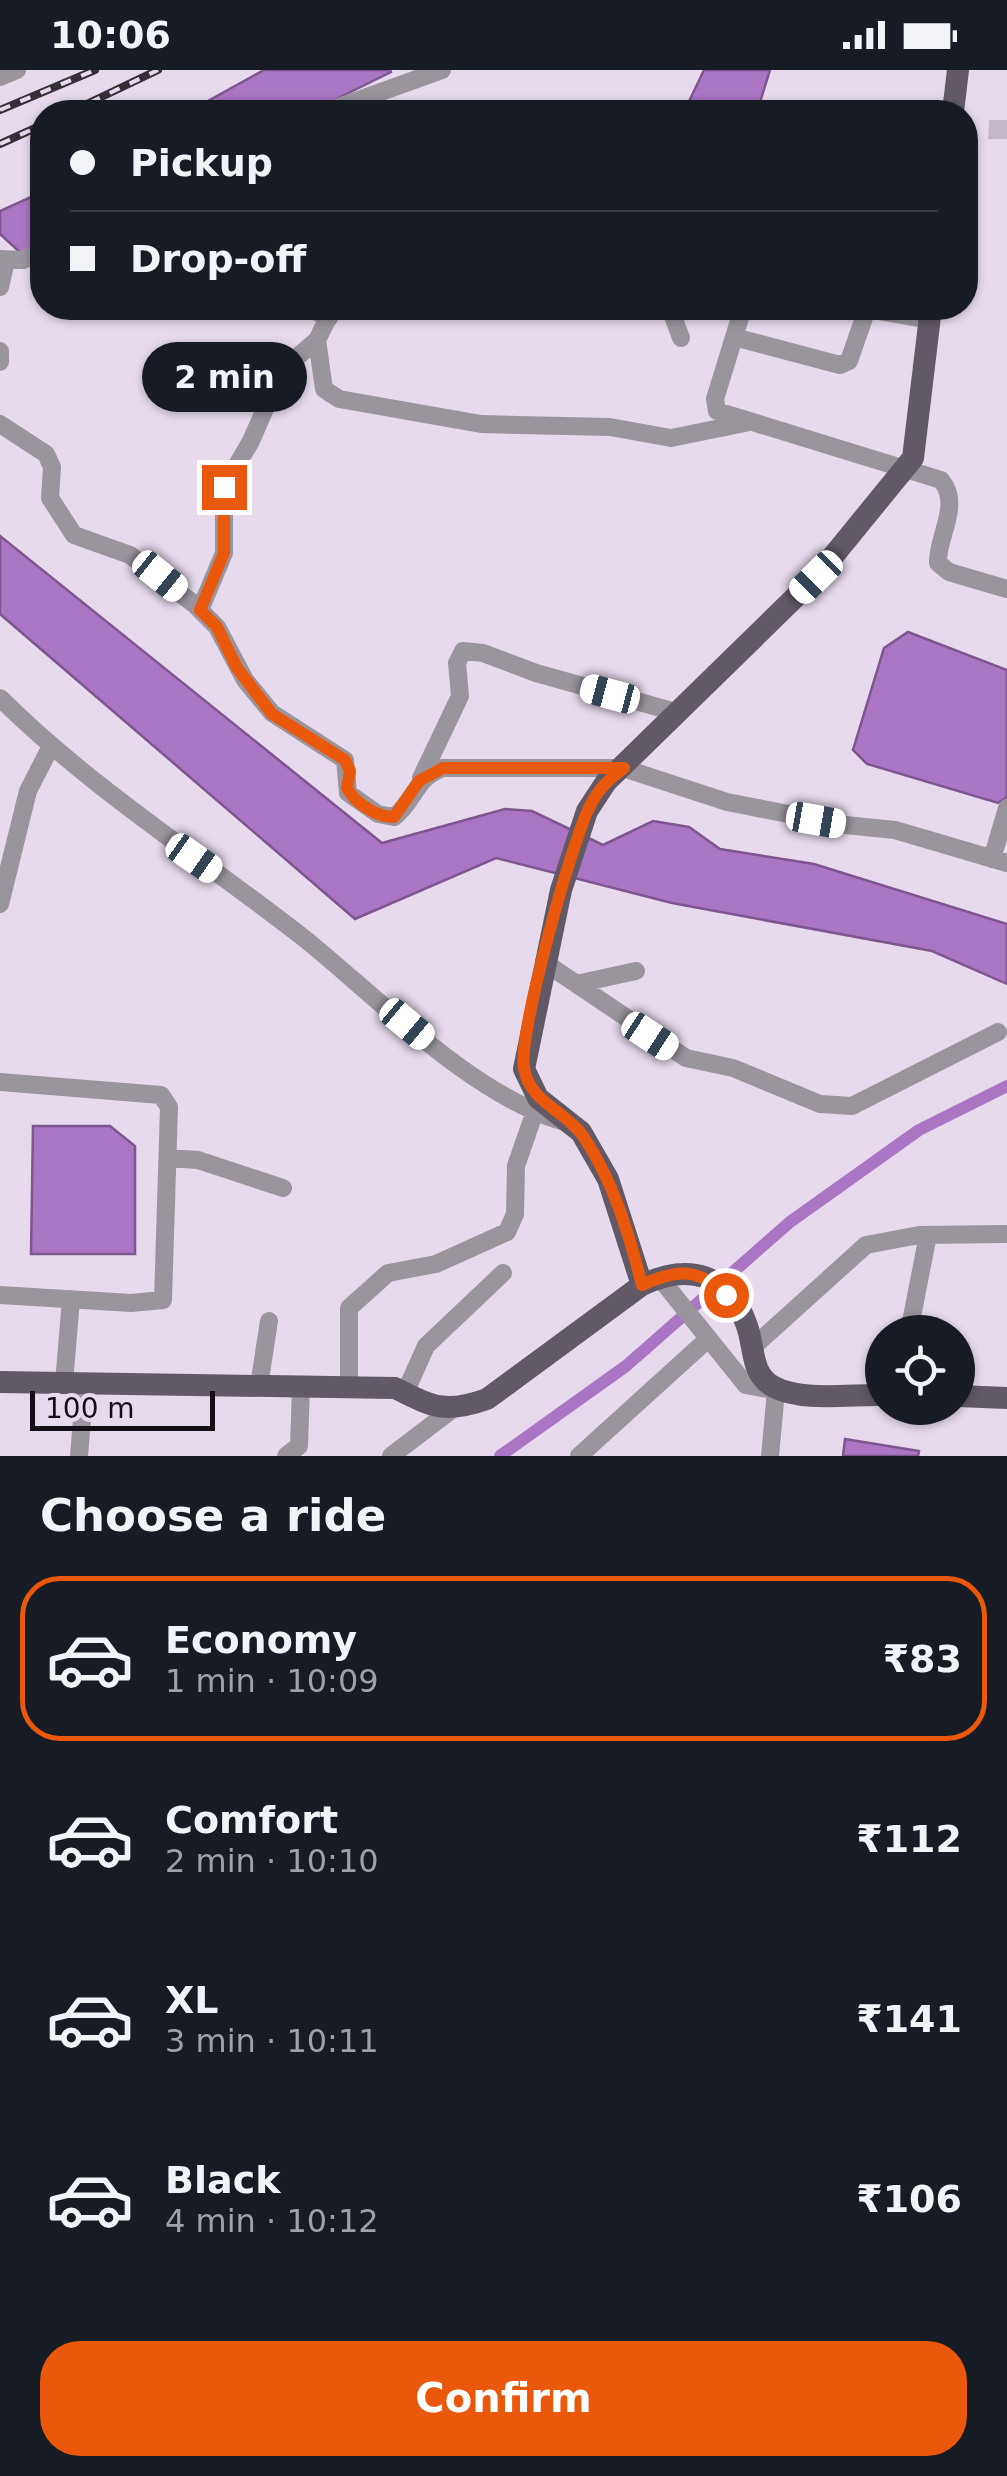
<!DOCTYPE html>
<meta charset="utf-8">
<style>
body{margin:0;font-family:"DejaVu Sans",sans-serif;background:#20242c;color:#f1f3f6;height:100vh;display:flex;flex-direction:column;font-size:38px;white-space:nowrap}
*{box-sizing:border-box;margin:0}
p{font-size:32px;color:#9ea1a6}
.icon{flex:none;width:55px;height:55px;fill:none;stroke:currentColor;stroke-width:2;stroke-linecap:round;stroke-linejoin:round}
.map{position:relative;height:1386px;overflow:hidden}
.sheet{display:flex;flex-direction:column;background:#171b24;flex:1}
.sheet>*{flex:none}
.top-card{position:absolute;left:30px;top:30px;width:948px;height:220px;border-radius:40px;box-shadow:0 2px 8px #0004;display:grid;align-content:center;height:220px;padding:0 40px;background:#171b24}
.tools{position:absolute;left:865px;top:1245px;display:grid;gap:20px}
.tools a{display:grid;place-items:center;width:110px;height:110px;border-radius:50%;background:#171b24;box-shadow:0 2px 8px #0004;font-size:50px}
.scale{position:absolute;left:30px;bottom:25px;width:185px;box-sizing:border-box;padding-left:10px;border:5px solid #130f15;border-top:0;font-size:28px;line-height:35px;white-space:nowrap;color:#130f15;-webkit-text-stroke:8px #e6daec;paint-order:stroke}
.end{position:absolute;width:45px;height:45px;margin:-22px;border:12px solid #ea580c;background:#fff;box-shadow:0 0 0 5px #fff}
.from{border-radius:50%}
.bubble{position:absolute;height:70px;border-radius:35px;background:#171b24;box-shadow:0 2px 8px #0004;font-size:32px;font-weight:600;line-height:70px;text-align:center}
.car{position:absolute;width:30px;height:60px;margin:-30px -15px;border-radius:12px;box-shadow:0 0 8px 2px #0007;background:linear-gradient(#fff 24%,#345 0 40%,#fff 0 76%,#345 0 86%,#fff 0)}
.top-card b{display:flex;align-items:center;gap:35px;height:95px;font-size:38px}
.top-card b+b{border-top:2px solid #363941}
.top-card i{width:25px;height:25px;background:#f1f3f6}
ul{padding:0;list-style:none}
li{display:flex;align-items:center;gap:30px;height:165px;margin:0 20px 15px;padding:0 20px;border:5px solid transparent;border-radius:40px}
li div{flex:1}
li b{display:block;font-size:38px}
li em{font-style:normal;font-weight:600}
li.active{border-color:#ea580c}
li>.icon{width:90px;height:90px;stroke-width:1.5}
h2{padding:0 40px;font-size:45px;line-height:120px}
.primary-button{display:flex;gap:20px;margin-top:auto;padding:20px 40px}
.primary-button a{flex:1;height:115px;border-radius:40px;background:#ea580c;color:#fff;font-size:40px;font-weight:600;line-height:115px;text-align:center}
.status{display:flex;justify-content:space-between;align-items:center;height:70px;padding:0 50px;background:#171b24;direction:ltr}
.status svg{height:28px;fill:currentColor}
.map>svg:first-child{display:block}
.water{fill:#aa75c4;stroke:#7d5690;stroke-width:2.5}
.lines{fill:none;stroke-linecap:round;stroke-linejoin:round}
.canal{stroke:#aa75c4;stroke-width:12}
.building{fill:#c3b8c9}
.minor{stroke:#9a959d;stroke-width:18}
.major{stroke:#615966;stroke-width:22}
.rail-casing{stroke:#342e36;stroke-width:8}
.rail{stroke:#e6daec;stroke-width:4;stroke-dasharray:11;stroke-linecap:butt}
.route{stroke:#ea580c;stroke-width:12}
</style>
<div class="status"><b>10:06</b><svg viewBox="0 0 49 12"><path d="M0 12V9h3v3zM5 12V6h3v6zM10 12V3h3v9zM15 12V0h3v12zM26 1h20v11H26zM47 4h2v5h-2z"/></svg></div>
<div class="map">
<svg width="1007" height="1386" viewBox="0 0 1007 1386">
<rect width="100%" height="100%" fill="#e6daec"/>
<!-- water -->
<path class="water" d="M264 0H390L391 2 310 42H188Z
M704 0H770L757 42H684Z
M42 122V175L23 185 0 164V141Z
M0 466 382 773 505 739 532 741 603 775 653 751 689 757 720 779 814 794 1007 854V914L932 881 672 833 496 788 355 849 0 544Z
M908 562 1007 600V727L998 733 867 694 853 680 884 578Z
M33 1056H110L135 1076V1184H31Z
M845 1369 919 1381 918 1386H843Z"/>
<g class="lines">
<!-- canal -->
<path class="canal" d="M500 1386 626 1296 790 1152 919 1060 1007 1016"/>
</g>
<!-- building -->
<path class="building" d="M989 50H1007V69H988Z"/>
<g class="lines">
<!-- minor -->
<path class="minor" d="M0 7 17 0
M325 42 442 0
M0 189 23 190 42 181
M0 217 6 191
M309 238 329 248
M670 238 681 268
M743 238 715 329 717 341 941 410C962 435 937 466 938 493L949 502 1007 519
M734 267 840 295 849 291 867 239 930 250
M317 270 324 319 339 329 481 354 610 357 671 368 745 353
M0 281V292
M0 354 46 384 52 397 50 428 74 465 130 485 194 534 217 557 245 610 272 643 345 690 348 723 378 744 394 747C415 731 416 706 443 698H623L727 732 845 755 895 760 1007 793
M200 540 224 483V417L251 371 282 300 317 270 333 238
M0 628C93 720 203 789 305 869 378 928 475 1028 565 1052
M421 708 460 626 457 593 463 581 483 583 536 603 679 643
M992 789 1007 738
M0 834 28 721 50 678
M544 892 686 988 733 998 820 1034 852 1036 998 962
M576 914 636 901
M0 1012 161 1025 169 1037 163 1230 131 1233 0 1225
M168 1088 198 1090 283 1118
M659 1207 746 1315 779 1321
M909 1262 928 1165
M752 1278 866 1175 919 1165 1007 1164
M64 1313 71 1229
M259 1316 269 1251
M349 1318V1238L388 1203 436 1194 507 1162 515 1144 516 1096 534 1044
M405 1323 426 1276 503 1203
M79 1386 85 1313
M286 1386 299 1376 301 1317
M391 1386 454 1338
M579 1386 708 1269
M770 1386 776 1321"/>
<!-- major -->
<path class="major" d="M953 42 958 0
M642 1215 608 1109 581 1062 538 1028 524 999 561 820 587 741 606 712 816 507 913 388 931 238
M0 1312 395 1318C433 1337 445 1344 487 1329L642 1215C689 1193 729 1203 747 1256 755 1278 750 1304 774 1317 803 1332 851 1324 882 1325
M958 1326 1007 1328"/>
<!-- rail casing -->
<g class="rail-casing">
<path id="rail" d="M0 40 95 0
M70 42 158 0
M0 74 42 55"/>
</g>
<!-- rail -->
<use href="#rail" class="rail"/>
</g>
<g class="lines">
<!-- route -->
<path class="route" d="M224 417V483L200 540 217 557 237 598 272 644 345 690 350 701 347 718C355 733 376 747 394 747L419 711 443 698H624C608 710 597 720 589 738 571 775 518 963 524 998 529 1032 566 1041 583 1066 613 1110 629 1164 642 1215 676 1199 698 1197 726 1225"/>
</g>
</svg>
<div class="tools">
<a><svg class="icon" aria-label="locate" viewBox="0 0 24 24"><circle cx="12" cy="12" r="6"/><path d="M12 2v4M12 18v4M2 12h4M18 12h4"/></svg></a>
</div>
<div class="scale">100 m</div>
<i class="end from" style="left:726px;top:1225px"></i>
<i class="end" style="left:224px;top:417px"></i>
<div class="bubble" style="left:142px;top:272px;width:165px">2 min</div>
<i class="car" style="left:160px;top:506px;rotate:129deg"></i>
<i class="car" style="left:816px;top:507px;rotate:225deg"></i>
<i class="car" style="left:610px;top:624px;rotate:285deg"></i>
<i class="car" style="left:816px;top:750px;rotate:100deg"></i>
<i class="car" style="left:194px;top:788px;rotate:125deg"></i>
<i class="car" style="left:407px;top:954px;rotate:130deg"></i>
<i class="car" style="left:650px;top:966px;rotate:123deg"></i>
<div class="top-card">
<b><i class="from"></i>Pickup</b>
<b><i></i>Drop-off</b>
</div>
</div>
<section class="sheet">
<h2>Choose a ride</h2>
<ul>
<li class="active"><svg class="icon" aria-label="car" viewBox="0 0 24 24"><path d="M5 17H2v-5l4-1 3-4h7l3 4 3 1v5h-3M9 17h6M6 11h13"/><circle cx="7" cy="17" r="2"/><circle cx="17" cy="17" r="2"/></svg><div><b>Economy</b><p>1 min · 10:09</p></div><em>₹83</em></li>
<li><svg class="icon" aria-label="car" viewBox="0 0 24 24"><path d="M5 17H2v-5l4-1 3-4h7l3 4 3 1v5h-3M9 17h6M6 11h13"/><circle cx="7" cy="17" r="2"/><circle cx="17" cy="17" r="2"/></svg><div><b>Comfort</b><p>2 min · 10:10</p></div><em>₹112</em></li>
<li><svg class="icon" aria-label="car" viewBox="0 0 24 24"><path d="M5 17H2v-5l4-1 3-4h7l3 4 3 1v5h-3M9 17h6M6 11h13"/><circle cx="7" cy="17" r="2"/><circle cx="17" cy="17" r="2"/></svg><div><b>XL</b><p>3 min · 10:11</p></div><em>₹141</em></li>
<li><svg class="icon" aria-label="car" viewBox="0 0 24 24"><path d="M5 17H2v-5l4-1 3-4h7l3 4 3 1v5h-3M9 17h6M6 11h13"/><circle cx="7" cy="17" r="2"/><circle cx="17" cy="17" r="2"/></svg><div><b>Black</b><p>4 min · 10:12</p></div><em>₹106</em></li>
</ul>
<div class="primary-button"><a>Confirm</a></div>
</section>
